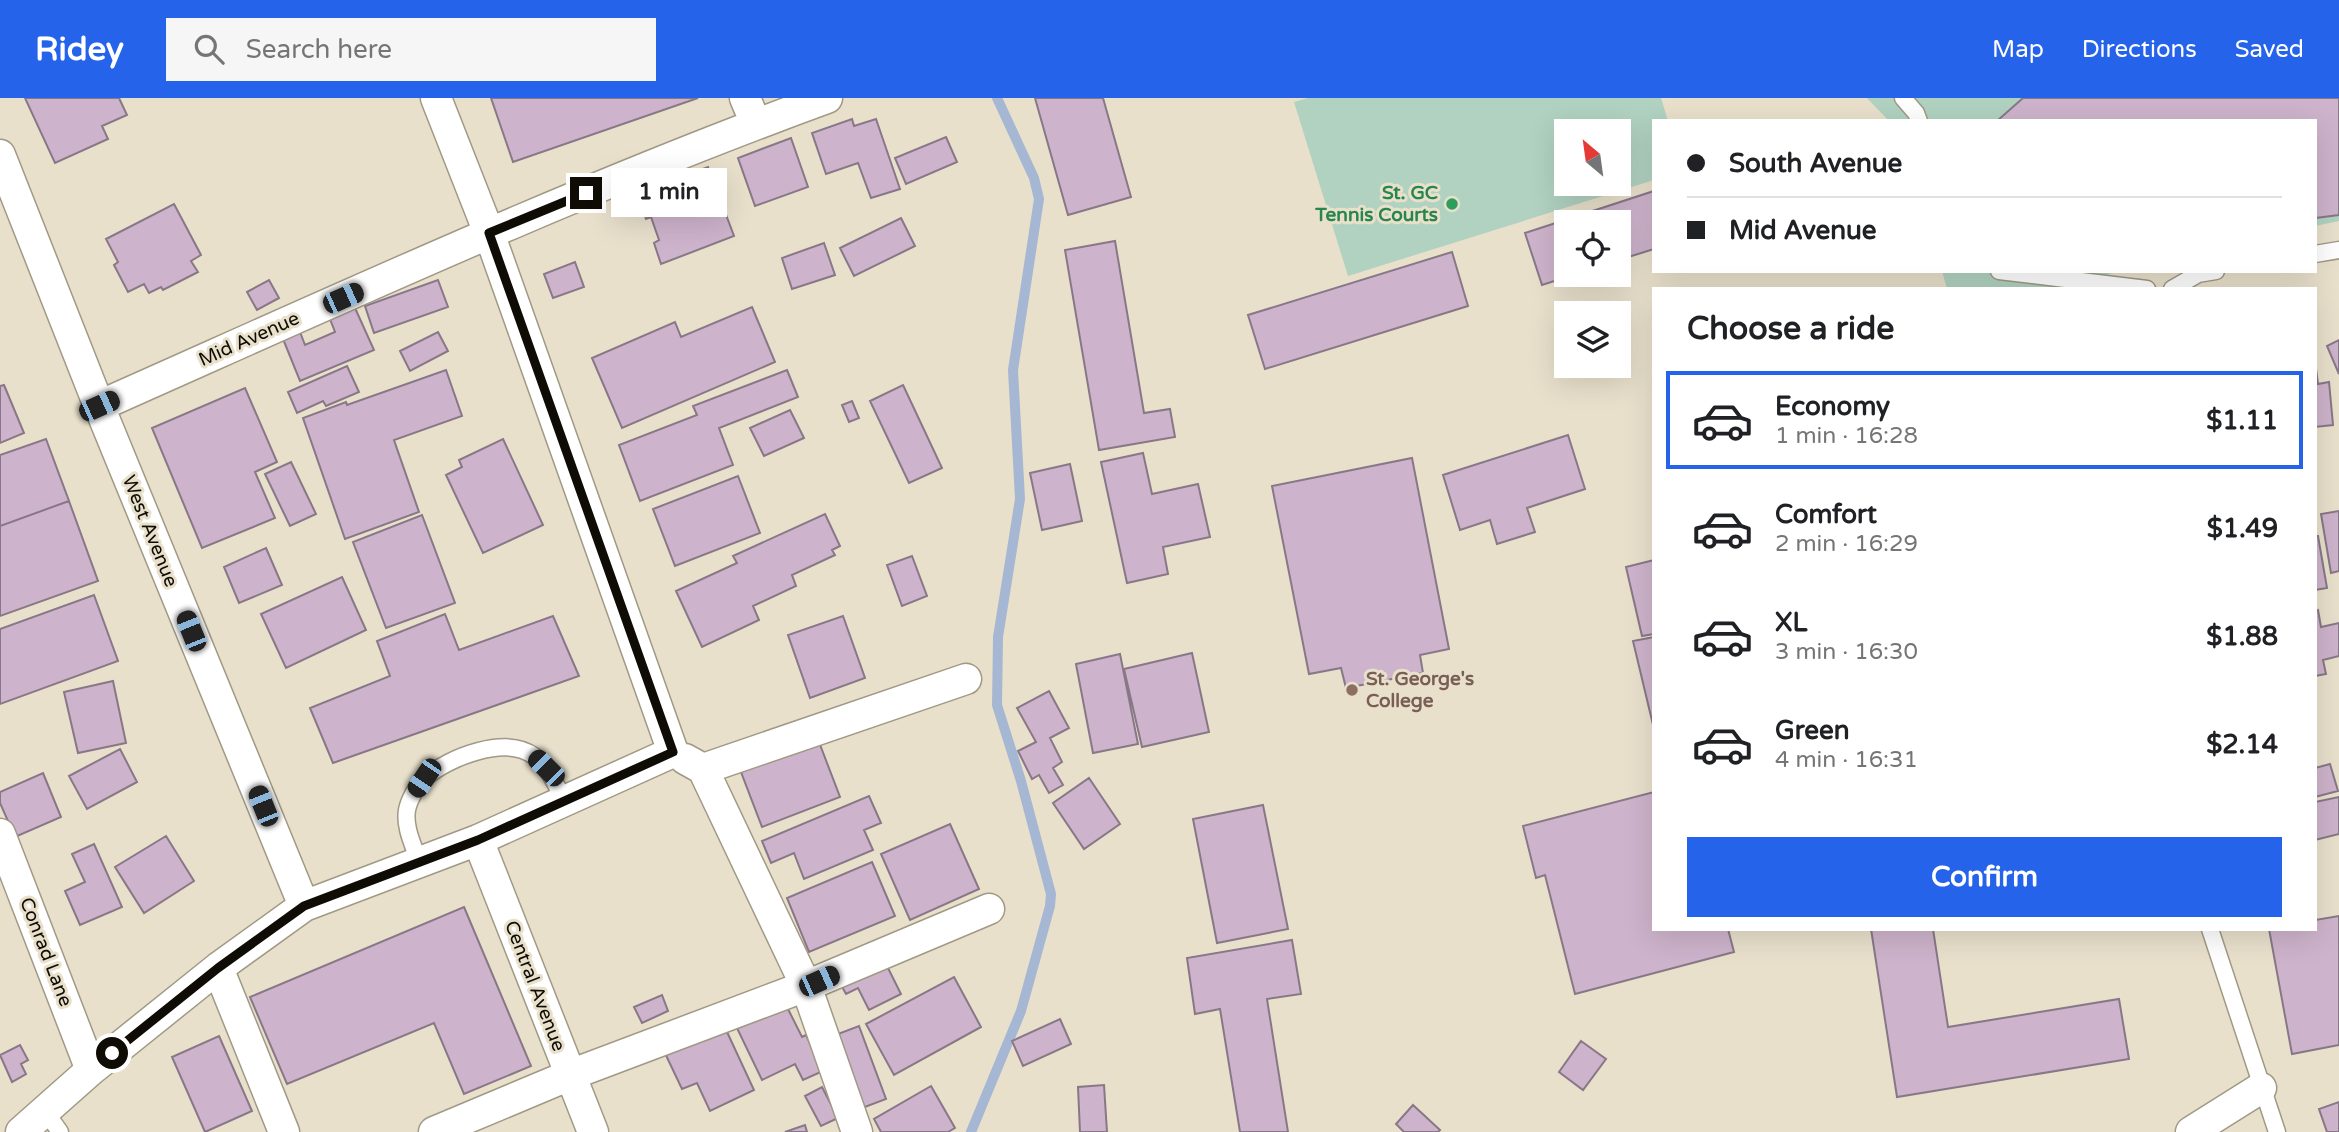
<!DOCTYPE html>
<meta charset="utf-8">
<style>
body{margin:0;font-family:"Varela Round",sans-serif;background:#f6f6f6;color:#202124;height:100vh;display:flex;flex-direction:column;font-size:26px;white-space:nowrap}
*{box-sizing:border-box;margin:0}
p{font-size:23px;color:#757577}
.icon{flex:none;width:38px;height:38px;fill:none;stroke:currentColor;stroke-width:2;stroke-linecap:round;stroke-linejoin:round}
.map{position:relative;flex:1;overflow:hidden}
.side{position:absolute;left:1652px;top:189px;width:665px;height:644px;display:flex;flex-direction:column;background:#fff;border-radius:0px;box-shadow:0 7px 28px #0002}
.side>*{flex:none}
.top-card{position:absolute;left:1652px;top:21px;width:665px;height:154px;border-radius:0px;box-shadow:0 7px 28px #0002;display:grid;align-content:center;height:154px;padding:0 35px;background:#fff}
.needle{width:46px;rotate:331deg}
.buttons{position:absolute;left:1554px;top:21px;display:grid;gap:14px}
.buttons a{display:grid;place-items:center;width:77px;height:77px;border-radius:0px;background:#fff;box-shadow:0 7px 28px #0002;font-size:35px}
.end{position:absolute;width:32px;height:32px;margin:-16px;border:9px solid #0f0c06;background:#fff;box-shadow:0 0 0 4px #fff}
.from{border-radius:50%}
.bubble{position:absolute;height:49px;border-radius:0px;background:#fff;box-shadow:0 7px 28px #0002;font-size:23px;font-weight:700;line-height:49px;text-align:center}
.car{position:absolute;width:21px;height:42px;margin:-21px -10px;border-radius:9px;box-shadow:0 0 5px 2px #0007;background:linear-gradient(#222 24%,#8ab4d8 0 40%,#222 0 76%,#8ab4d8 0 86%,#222 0)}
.top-card b{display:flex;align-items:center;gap:24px;height:66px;font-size:26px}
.top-card b+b{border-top:2px solid #e0e0e0}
.top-card i{width:18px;height:18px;background:#202124}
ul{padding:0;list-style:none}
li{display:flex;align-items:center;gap:21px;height:98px;margin:0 14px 10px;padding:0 21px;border:4px solid transparent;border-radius:0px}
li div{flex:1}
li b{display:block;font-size:26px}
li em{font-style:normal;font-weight:700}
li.on{border-color:#2563eb}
li>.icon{width:63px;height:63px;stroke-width:1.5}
h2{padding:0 35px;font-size:32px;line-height:84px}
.primary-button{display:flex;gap:14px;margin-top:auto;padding:14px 35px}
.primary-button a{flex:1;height:80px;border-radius:0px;background:#2563eb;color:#fff;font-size:28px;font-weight:700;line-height:80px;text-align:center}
header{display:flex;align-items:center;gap:42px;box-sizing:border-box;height:98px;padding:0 35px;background:#2563eb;color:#fff}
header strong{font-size:33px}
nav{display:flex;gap:38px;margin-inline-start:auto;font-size:24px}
.search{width:490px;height:63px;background:#f6f6f6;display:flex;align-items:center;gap:18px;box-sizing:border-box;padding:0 24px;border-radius:0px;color:#757577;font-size:26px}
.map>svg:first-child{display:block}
.green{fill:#b1d2c0;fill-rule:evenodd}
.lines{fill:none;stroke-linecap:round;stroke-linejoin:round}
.stream{stroke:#a6b7d3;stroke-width:10}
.building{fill:#cdb3cb;stroke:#887887;stroke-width:2}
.lane-casing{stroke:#a09985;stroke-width:19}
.street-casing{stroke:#a09985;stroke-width:33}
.lane{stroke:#fff;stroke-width:16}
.street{stroke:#fff;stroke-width:30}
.route{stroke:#0f0c06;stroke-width:9}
.leisure-dot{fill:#2e9e5b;stroke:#e8e0cb;stroke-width:2.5}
.education-dot{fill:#8d6e63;stroke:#e8e0cb;stroke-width:2.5}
.labels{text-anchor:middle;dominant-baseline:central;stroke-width:6;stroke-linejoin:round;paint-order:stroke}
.leisure-label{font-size:19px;font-weight:bold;fill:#27864d;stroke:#e8e0cb;text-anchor:end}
.street-label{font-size:19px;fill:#0f0c06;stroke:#e8e0cb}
.education-label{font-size:19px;font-weight:bold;fill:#785e54;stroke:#e8e0cb;text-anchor:start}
</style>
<header>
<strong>Ridey</strong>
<div class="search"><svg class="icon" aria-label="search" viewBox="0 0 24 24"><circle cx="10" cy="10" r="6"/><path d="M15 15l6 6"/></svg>Search here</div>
<nav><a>Map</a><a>Directions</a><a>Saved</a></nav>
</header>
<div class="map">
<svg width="2339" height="1034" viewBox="0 0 2339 1034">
<rect width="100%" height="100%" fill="#e8e0cb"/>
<!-- green -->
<path class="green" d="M1308 0H1661L1668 23H1654V82L1348 178 1294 4ZM1566 33H1619V86H1566Z
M1867 0H2339V123L2315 128V23H1889Z
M1942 173H2121L2050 191H1947Z"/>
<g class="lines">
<!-- stream -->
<path class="stream" d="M971 1034 1021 913 1050 808 1051 796 1021 683 997 607 998 539 1020 401 1013 272 1039 101 1034 80 997 0"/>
</g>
<!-- building -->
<path class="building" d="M25 0H119L127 17 102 28 108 41 55 65Z
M491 0H698L513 64Z
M1035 0H1103L1131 99 1068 117Z
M2023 0H2339V117L2315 120V23H1997Z
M852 21 854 28 876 21 900 91 871 100 858 65 826 76 812 35Z
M946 39 957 64 906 86 895 60Z
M791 40 808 89 755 108 738 60Z
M708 69 734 138 661 166 654 145 659 142 651 119 646 121 637 95Z
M1654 93V151L1619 162V124H1566V177H1573L1542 187 1525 135Z
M174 106 201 157 191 163 198 174 163 192 161 189 149 195 144 186 128 194 114 167 118 164 106 141Z
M901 120 915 148 854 178 840 150Z
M1115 143 1144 315 1170 311 1175 339 1099 352 1065 152Z
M824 145 835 177 792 191 782 160Z
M1452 154 1468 208 1265 271 1248 217Z
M575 164 584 189 553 200 544 176Z
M269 182 279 200 257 212 247 194Z
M438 182 448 209 374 235 365 208Z
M752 209 775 264 622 330 592 260 675 224 681 239Z
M355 210 374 252 300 283 283 241 300 234 305 247 335 234 330 221Z
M438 234 448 253 410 273 400 253Z
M2339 242V276L2327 248Z
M2315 263 2318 286 2329 284 2333 327 2315 329Z
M347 268 359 294 326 308 323 303 297 315 288 294Z
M446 272 462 318 394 342 419 414 345 441 303 320 346 304 347 307Z
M787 272 798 299 719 330 733 367 640 403 619 347 697 317 693 308Z
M4 287 24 335 0 345V288Z
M903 287 942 370 909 385 870 303Z
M245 290 277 364 255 374 275 420 202 450 152 330Z
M852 303 859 320 849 324 842 307Z
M790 312 804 340 764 358 750 330Z
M1568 337 1585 391 1527 410 1535 434 1497 446 1490 422 1460 432 1443 377Z
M46 341 69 403 0 428V357Z
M503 341 543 427 483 455 446 377 462 369 459 362Z
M1143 355 1152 396 1198 386 1210 439 1163 449 1168 476 1127 485 1101 364Z
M1412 360 1449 551 1420 557 1423 575 1346 590 1341 570 1309 576 1272 388Z
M291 364 316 416 290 428 265 376Z
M1070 366 1082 423 1042 432 1030 375Z
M738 378 760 435 675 468 653 411Z
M69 403 98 483 0 518V428Z
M2339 413V473L2331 475 2321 416Z
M825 416 840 448 832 452 835 457 792 477 796 488 753 508 759 522 702 549 676 493 737 465 733 458Z
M422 417 455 505 386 530 353 444Z
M2315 438H2318L2327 490 2315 492Z
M266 450 282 487 239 505 224 469Z
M912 458 927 498 902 508 887 467Z
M1654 462V536L1642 538 1626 469Z
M342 479 366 532 286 570 261 516Z
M94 497 118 563 0 606V531Z
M2318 512 2321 529 2339 525V558L2323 562 2326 576 2315 578V513Z
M445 516 459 552 553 518 579 578 333 665 310 610 390 578 377 543Z
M843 518 865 580 810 600 788 537Z
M1654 539V631L1633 543Z
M1192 555 1209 634 1142 649 1124 571Z
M1120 556 1138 646 1093 655 1076 566Z
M113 583 126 645 78 655 64 594Z
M1049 593 1069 630 1050 640 1062 664 1053 670 1063 687 1049 695 1039 677 1032 681 1018 653 1036 644 1017 610Z
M819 644 840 699 762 729 741 674Z
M120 651 137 684 87 711 69 678Z
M2330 666 2338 693 2315 699V670Z
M43 675 61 719 15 739 0 705V694Z
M1089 680 1120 726 1084 751 1053 705Z
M1654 694V831H1728L1734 854 1575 896 1545 777 1536 780 1523 728Z
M869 698 881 725 864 732 873 752 804 781 794 755 771 765 762 743Z
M2339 699V736L2315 742V704Z
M1263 707 1288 831 1217 845 1193 721Z
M950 726 979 791 910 822 881 756Z
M166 738 194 783 144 815 115 769Z
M94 746 122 809 80 827 65 793 85 784 72 756Z
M872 764 895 818 809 854 787 800Z
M464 809 531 968 464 996 434 925 287 986 250 899Z
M2339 818V947L2292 956 2269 831H2315V822Z
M1871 831H1933L1948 929 2119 901 2129 961 1897 999Z
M1292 842 1301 896 1267 901 1288 1034H1240L1220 911 1195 916 1187 860Z
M885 864 901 896 869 912 858 890 846 896 841 887Z
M954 879 981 929 894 977 866 926Z
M662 897 668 913 642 925 634 909Z
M785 905 802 939 806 937 823 973 803 982 795 966 762 982 736 928Z
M721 921 754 992 710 1013 697 985 682 991 662 949Z
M1060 921 1071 946 1023 968 1012 943Z
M859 928 886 1001 857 1012 830 939Z
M219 938 252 1013 205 1034 172 959Z
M1581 943 1606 961 1583 992 1559 974Z
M20 947 28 962 21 966 26 976 12 984 0 957Z
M1104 987 1107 1034H1080L1078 989Z
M931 988 955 1030 948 1034H881L874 1021Z
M822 989 838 1020 821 1028 805 998Z
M2339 1004V1034H2327L2319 1011Z
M1413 1007 1440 1032 1438 1034H1404L1396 1026Z
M805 1027 807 1034H785Z"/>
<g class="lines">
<!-- lane casing -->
<g class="lane-casing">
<path id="lane" d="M1903 0 1916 15 1919 23
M2315 156 2339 152
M1999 173 2147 191
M2172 191 2198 176 2216 173
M419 764C414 748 404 730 407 712 409 702 417 687 425 680 449 659 506 637 534 658 548 668 556 687 564 702
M2210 831 2277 1034
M45 1013 60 1034"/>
</g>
<!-- street casing -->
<g class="street-casing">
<path id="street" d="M436 0 489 135 673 654
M745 0 756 26
M0 57 99 308 304 808
M99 308C340 201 580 90 827 0
M685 661 703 671 966 581
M703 671 806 888 857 1034
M0 736 91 972
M478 742 593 1034
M218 870 284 1034
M21 1034 91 972 218 870 304 808 478 742 673 654
M434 1034 570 977 806 888 989 811
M2191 1034 2261 990"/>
</g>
<!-- lane -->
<use href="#lane" class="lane"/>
<!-- street -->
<use href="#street" class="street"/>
</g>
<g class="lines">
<!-- route -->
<path class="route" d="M112 955 218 870 304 808 478 742 673 654 489 135 586 95"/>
</g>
<!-- markers -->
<circle class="leisure-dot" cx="1452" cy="106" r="7"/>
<circle class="education-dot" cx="1352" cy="592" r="7"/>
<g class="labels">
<!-- leisure labels -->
<g class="leisure-label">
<text x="1438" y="95">St. GC<tspan x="1438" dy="22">Tennis Courts</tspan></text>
</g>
<!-- street labels -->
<g class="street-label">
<text transform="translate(249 241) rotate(-24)">Mid Avenue</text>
<text transform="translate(150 433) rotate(68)">West Avenue</text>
<text transform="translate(46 854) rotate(69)">Conrad Lane</text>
<text transform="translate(535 888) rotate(69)">Central Avenue</text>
</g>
<!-- education labels -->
<g class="education-label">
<text x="1366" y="581">St. George's<tspan x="1366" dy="22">College</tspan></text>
</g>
</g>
</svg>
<div class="buttons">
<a><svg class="needle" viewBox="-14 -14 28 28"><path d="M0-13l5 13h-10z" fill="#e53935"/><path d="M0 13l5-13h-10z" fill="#757577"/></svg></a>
<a><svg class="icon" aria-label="locate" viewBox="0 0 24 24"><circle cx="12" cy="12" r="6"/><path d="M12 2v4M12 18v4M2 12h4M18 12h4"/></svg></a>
<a><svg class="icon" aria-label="layers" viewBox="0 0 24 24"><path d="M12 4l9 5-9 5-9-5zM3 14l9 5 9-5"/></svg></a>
</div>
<i class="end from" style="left:112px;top:955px"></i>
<i class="end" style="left:586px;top:95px"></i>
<div class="bubble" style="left:611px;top:70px;width:116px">1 min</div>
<i class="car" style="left:343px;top:200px;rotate:66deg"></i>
<i class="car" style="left:99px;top:308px;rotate:66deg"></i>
<i class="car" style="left:191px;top:533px;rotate:338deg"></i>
<i class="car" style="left:546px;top:670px;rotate:315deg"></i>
<i class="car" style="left:424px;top:680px;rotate:214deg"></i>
<i class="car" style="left:263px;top:708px;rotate:338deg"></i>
<i class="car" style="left:819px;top:883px;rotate:66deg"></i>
<div class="top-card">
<b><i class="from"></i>South Avenue</b>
<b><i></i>Mid Avenue</b>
</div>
<section class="side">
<h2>Choose a ride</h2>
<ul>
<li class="on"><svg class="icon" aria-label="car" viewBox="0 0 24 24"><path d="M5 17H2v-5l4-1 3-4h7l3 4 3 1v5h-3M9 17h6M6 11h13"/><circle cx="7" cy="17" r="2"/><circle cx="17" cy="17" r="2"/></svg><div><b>Economy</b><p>1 min · 16:28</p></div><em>$1.11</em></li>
<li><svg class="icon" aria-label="car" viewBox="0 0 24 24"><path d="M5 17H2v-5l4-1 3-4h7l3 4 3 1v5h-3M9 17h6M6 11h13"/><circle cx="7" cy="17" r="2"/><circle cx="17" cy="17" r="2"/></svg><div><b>Comfort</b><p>2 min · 16:29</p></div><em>$1.49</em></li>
<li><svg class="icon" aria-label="car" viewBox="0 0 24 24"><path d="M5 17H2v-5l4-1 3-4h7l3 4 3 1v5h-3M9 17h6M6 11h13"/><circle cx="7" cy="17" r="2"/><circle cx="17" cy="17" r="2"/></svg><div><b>XL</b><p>3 min · 16:30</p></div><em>$1.88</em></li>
<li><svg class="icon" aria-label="car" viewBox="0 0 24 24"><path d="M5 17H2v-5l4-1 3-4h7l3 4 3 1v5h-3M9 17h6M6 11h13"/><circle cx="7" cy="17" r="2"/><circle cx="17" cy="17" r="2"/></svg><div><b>Green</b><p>4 min · 16:31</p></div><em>$2.14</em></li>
</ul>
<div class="primary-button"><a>Confirm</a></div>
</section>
</div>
